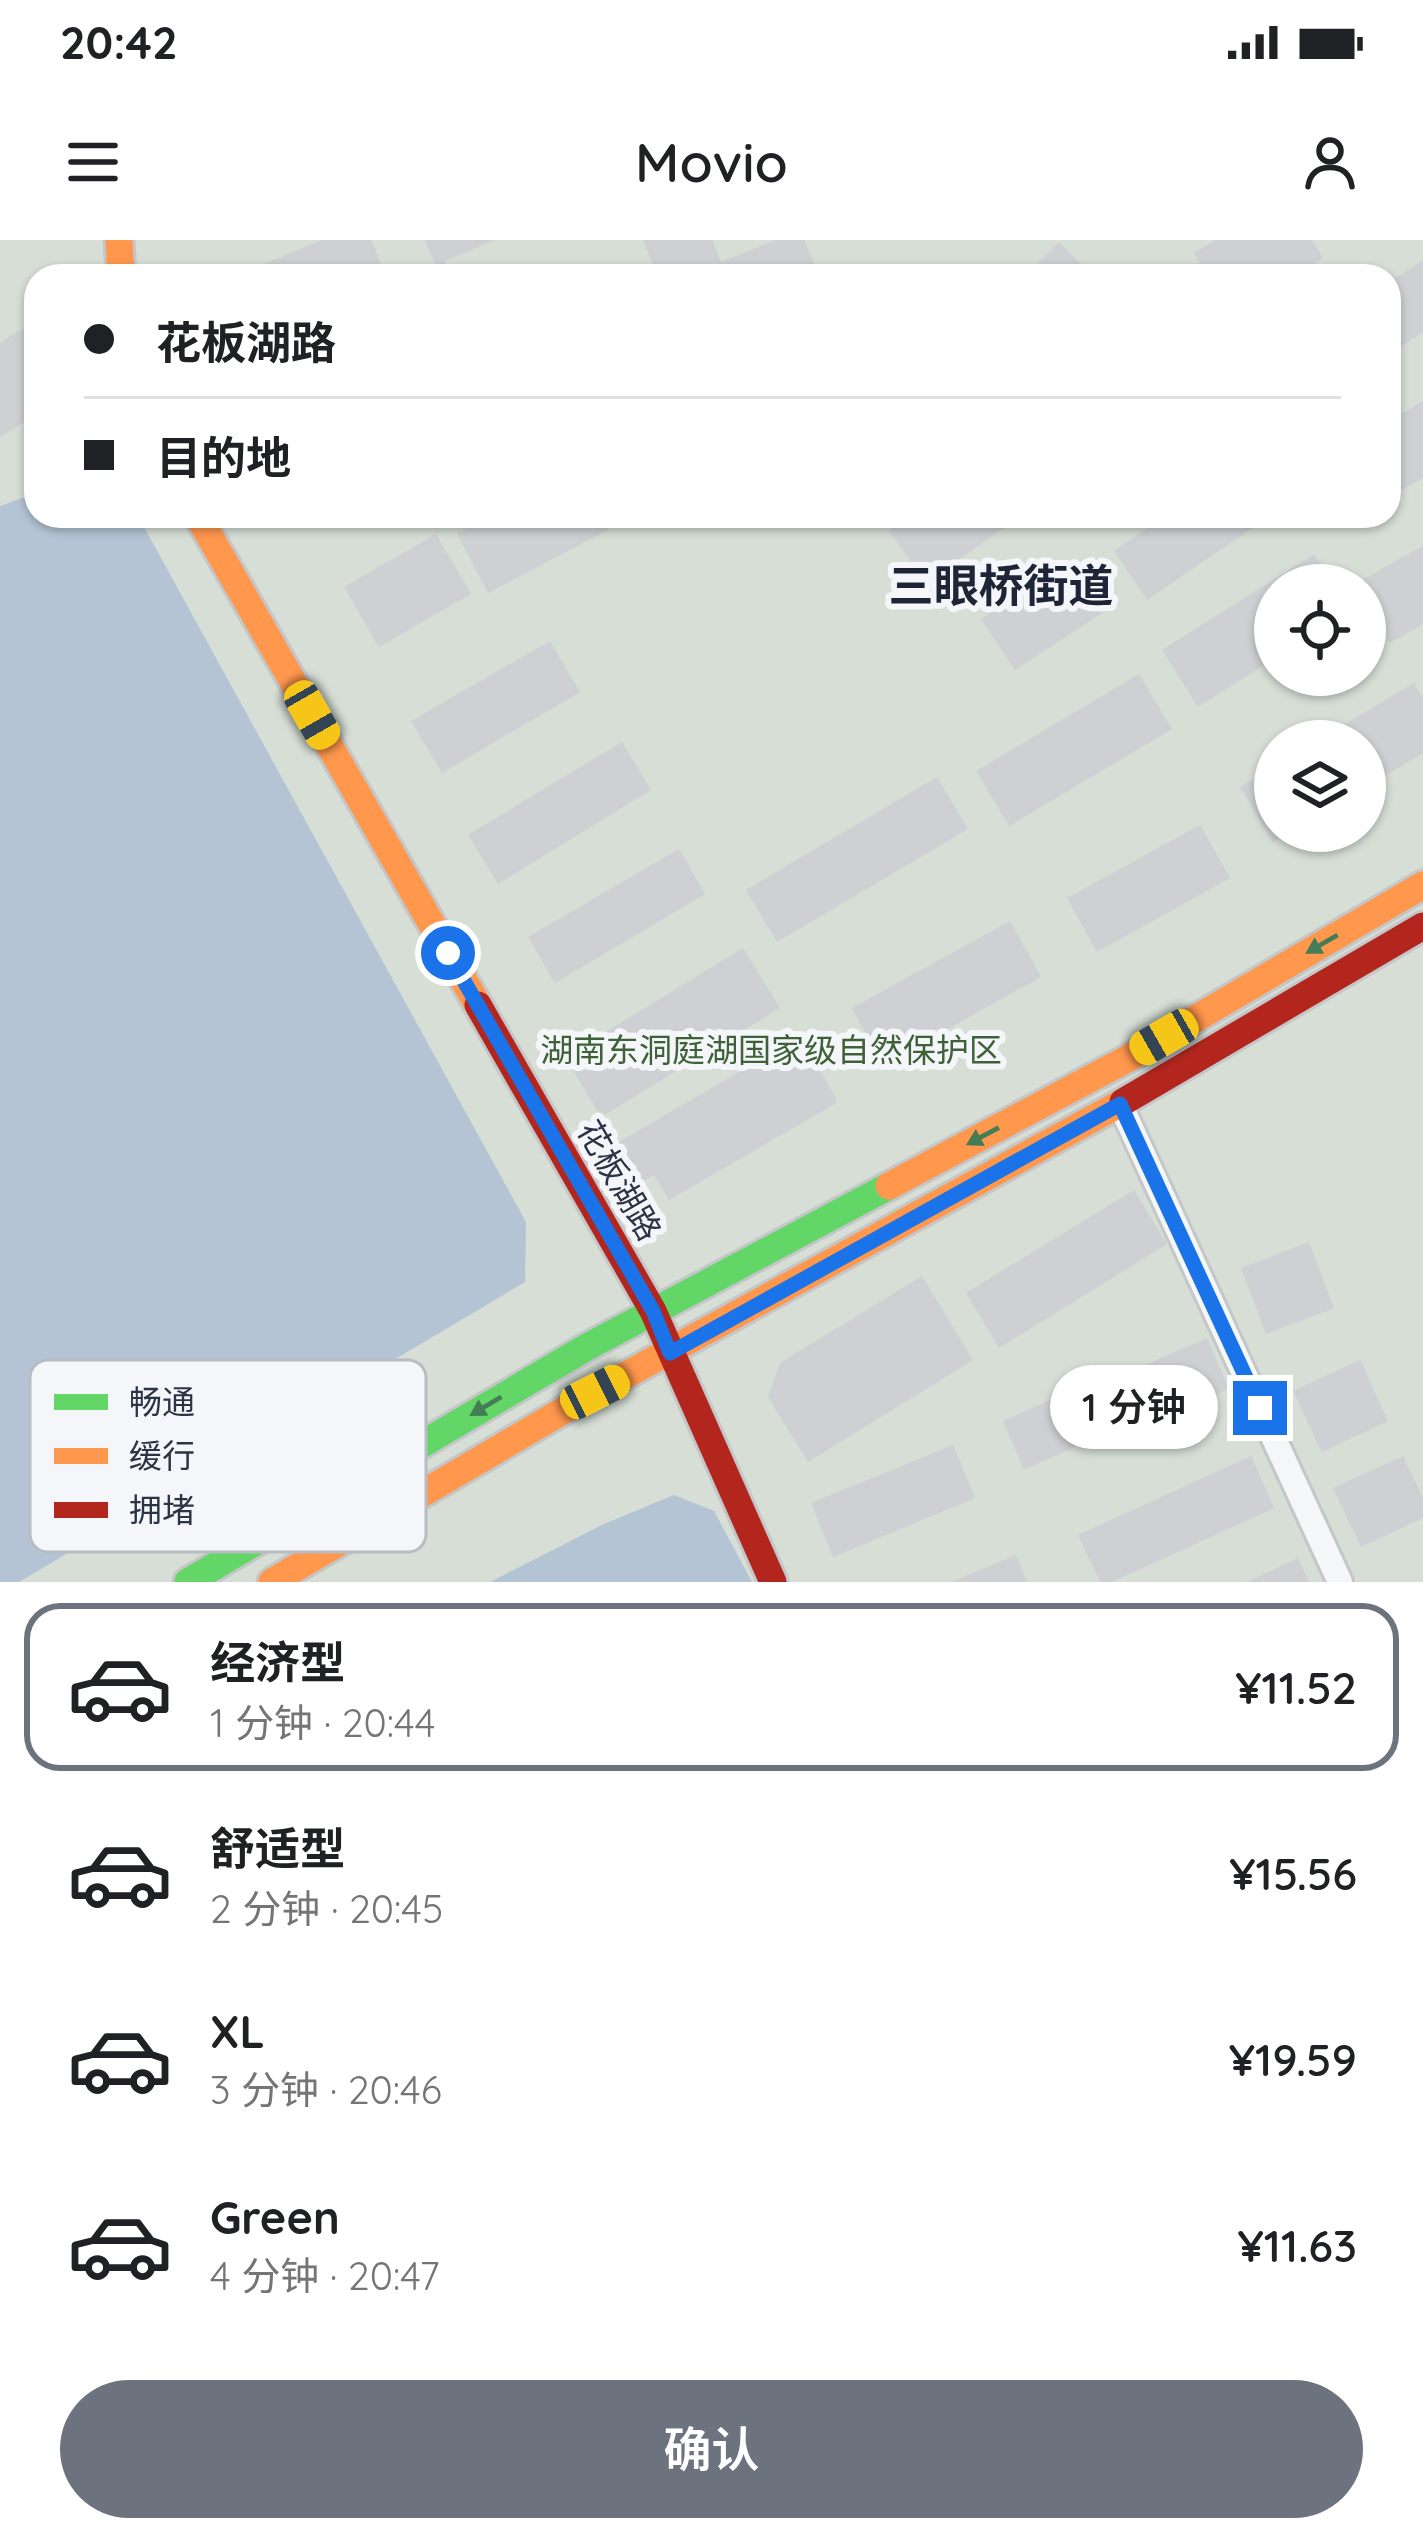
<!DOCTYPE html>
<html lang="zh">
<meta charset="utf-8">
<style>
body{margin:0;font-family:Quicksand,"Noto Sans SC",sans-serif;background:#f6f6f6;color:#202124;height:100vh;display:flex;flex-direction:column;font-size:45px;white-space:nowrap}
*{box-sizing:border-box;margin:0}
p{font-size:39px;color:#757577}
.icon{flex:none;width:66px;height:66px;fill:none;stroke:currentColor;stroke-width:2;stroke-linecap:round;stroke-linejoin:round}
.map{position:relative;height:1342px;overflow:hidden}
.details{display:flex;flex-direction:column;background:#fff;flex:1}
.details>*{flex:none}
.banner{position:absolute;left:24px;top:24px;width:1377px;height:264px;border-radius:36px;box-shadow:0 3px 9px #0004;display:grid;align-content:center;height:264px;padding:0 60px;background:#fff}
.buttons{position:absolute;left:1254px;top:324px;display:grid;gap:24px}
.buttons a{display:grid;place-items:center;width:132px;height:132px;border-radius:50%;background:#fff;box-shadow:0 3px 9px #0004;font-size:60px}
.end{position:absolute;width:54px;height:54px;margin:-27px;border:15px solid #1a73e8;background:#fff;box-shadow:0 0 0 6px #fff}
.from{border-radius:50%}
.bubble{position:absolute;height:84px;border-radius:42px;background:#fff;box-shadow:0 3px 9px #0004;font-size:39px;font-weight:600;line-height:84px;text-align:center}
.car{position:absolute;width:36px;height:72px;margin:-36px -18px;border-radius:15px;box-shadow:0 0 9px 3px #0007;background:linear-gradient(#f5c518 24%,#345 0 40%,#f5c518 0 76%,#345 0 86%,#f5c518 0)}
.banner b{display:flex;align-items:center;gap:42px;height:114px;font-size:45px}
.banner b+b{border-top:3px solid #e0e0e0}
.banner i{width:30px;height:30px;background:#202124}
ul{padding:21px 0 0;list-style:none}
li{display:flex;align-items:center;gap:36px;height:168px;margin:0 24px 18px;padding:0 36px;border:6px solid transparent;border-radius:36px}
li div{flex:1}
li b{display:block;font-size:45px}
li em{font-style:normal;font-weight:600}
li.current{border-color:#6c737f}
li>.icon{width:108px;height:108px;stroke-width:1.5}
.action{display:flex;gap:24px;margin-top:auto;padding:24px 60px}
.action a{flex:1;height:138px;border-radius:72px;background:#6c737f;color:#fff;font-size:48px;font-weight:600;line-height:138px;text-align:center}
.status{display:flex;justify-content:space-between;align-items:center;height:84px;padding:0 60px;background:#fff;direction:ltr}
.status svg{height:33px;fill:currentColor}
header{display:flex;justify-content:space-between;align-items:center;height:156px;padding:0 60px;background:#fff;font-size:54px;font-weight:600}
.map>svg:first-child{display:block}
.green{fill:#d6ded6;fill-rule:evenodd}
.water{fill:#b4c4d5}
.building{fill:#ced0d3}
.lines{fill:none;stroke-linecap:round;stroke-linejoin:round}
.street-casing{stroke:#c4c6c8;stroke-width:30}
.fast-casing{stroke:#c4c6c8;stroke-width:33}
.slow-casing{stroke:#c4c6c8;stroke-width:33}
.jam-casing{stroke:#c4c6c8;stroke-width:33}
.street{stroke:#f5f6f7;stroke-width:24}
.fast{stroke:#63d668;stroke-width:27}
.slow{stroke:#ff974d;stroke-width:27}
.jam{stroke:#b3261e;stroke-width:27}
.oneway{fill:#447d55}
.route{stroke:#1a73e8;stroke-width:15}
.labels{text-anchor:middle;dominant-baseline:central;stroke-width:12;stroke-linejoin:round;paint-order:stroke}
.park-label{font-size:33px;fill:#3f6138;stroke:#f4f6f9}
.street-label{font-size:33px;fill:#2b3445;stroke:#f4f6f9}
.district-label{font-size:45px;font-weight:bold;fill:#1d2536;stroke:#f4f6f9}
.key{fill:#f4f6f9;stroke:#b8bcc3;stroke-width:3}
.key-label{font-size:33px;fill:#2b3445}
</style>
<div class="status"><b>20:42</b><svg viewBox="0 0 49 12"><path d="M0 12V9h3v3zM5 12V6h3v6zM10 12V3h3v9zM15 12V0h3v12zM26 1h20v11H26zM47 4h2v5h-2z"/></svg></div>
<header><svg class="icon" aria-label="menu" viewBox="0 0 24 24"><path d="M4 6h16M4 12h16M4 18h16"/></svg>Movio<svg class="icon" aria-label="person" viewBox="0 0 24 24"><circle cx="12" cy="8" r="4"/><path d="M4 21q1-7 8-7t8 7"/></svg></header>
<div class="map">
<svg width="1423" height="1342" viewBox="0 0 1423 1342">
<rect width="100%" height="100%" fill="#e6e8ea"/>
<!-- green -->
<path class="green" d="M0 0H1423V1342H0ZM36 36H1389V276H36ZM1275 345H1365V435H1275ZM1275 501H1365V591H1275Z"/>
<!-- water -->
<path class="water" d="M36 253V276H138L526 982 525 1042 19 1342H0V266Z
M674 1255 714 1271 752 1342H490L604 1284Z"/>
<!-- building -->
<path class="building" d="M322 0H371L386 36H331L330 33 324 36H234Z
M425 0H495L445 21 451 36H440Z
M643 0H712L721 22 776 0H804L818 33 810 36H658Z
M1215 0H1312L1323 18 1293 36H1208L1194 13Z
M1059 2 1093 36H1025Z
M1423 20V92L1402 106 1389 86V42Z
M36 80V175L0 197V103Z
M1423 161V238L1389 257V181Z
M490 276H601L608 290 488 353 457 293Z
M910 276H1021L926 343 889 291Z
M1165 276H1270L1147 360 1114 311Z
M436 294 471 354 379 407 344 347Z
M1423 306V384L1390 403 1365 358V345H1353Z
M1314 314 1334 345H1275V418L1198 467 1162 410Z
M1068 321 1102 373 1015 430 981 379Z
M550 401 580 452 442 533 411 481Z
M1139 434 1172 489 1009 586 976 531Z
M1414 443 1423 458V513L1365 548V501H1317Z
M622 502 651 550 498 644 468 595Z
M1275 526V591H1293L1273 603 1240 547Z
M937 537 968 589 777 702 746 650Z
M1200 585 1230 638 1097 712 1067 658Z
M679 609 705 654 555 743 528 697Z
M1010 681 1041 737 883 825 852 768Z
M743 708 780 768 601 877 565 817Z
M800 797 838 862 669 960 654 935 640 943 617 903Z
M1134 950 1167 1004 999 1108 966 1053Z
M1309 1002 1334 1068 1266 1094 1241 1028Z
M922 1036 973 1120 808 1222 768 1157 780 1123Z
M1207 1098 1229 1149 1127 1194 1104 1143Z
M1360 1120 1388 1181 1322 1212 1293 1151Z
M1086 1144 1108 1192 1024 1230 1003 1181Z
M953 1205 975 1258 833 1317 811 1263Z
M1251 1216 1274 1268 1112 1342H1100L1078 1295Z
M1403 1216 1423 1258V1278L1361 1307 1333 1248Z
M1016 1315 1027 1342H951Z
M1298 1318 1309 1342H1247Z"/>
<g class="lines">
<!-- street casing -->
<g class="street-casing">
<path id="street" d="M1120 864 1340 1342"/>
</g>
<!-- fast casing -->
<g class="fast-casing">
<path id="fast" d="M188 1342 587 1107 889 946"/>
</g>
<!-- slow casing -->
<g class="slow-casing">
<path id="slow" d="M119 0 121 36
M198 276 478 765
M889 946 1127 819 1423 645
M272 1342 595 1152 1123 862"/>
</g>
<!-- jam casing -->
<g class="jam-casing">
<path id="jam" d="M478 765 653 1071 773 1342
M1123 862 1423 686"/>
</g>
<!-- street -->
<use href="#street" class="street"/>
<!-- fast -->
<use href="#fast" class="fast"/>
<!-- slow -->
<use href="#slow" class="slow"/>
<!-- jam -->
<use href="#jam" class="jam"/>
</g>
<!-- one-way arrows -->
<defs><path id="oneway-solid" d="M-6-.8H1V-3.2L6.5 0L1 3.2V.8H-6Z" transform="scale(3)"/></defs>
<g class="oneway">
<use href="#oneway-solid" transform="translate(1322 704) rotate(150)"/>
<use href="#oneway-solid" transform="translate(983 896) rotate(152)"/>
<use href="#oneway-solid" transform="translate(486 1166) rotate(149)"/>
</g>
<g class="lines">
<!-- route -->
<path class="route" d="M448 713 653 1071 670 1113 1120 864 1260 1168"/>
</g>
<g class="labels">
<!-- park labels -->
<g class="park-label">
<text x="771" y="809">湖南东洞庭湖国家级自然保护区</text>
</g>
<!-- street labels -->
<g class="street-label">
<text transform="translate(620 940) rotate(60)">花板湖路</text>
</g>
<!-- district labels -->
<g class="district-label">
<text x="1001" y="345">三眼桥街道</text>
</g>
</g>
<!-- legend -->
<rect x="30" y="1120" width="396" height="192" rx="18" class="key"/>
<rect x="54" y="1154" width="54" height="16" fill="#63d668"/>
<rect x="54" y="1208" width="54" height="16" fill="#ff974d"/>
<rect x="54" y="1262" width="54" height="16" fill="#b3261e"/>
<g class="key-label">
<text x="129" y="1174">畅通</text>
<text x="129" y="1228">缓行</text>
<text x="129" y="1282">拥堵</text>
</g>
</svg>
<div class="buttons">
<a><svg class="icon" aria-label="locate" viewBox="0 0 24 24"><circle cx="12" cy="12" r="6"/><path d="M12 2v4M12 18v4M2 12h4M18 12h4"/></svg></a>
<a><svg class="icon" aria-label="layers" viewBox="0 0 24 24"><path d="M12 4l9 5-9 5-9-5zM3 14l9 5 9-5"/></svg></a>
</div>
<i class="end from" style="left:448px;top:713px"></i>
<i class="end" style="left:1260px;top:1168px"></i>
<div class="bubble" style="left:1050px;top:1125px;width:168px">1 分钟</div>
<i class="car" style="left:312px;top:475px;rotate:150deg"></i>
<i class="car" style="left:1164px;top:797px;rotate:240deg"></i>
<i class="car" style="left:595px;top:1152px;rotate:63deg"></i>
<div class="banner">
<b><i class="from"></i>花板湖路</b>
<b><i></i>目的地</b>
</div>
</div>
<section class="details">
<ul>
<li class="current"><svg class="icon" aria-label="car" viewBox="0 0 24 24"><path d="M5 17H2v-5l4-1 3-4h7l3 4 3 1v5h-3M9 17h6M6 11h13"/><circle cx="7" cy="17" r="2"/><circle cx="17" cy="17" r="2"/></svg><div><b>经济型</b><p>1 分钟 · 20:44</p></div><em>¥11.52</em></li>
<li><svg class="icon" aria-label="car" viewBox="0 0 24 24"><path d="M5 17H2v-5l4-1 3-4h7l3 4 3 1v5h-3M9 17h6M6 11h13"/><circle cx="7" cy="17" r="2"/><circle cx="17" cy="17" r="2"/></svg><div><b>舒适型</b><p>2 分钟 · 20:45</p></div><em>¥15.56</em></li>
<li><svg class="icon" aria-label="car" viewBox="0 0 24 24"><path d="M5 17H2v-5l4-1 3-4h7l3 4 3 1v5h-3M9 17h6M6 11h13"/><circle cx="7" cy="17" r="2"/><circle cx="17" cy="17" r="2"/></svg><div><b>XL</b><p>3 分钟 · 20:46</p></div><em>¥19.59</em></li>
<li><svg class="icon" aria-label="car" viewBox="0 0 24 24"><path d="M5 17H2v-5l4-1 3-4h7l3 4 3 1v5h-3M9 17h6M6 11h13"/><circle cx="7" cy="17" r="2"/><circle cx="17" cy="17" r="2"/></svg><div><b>Green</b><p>4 分钟 · 20:47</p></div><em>¥11.63</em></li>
</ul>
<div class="action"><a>确认</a></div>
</section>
